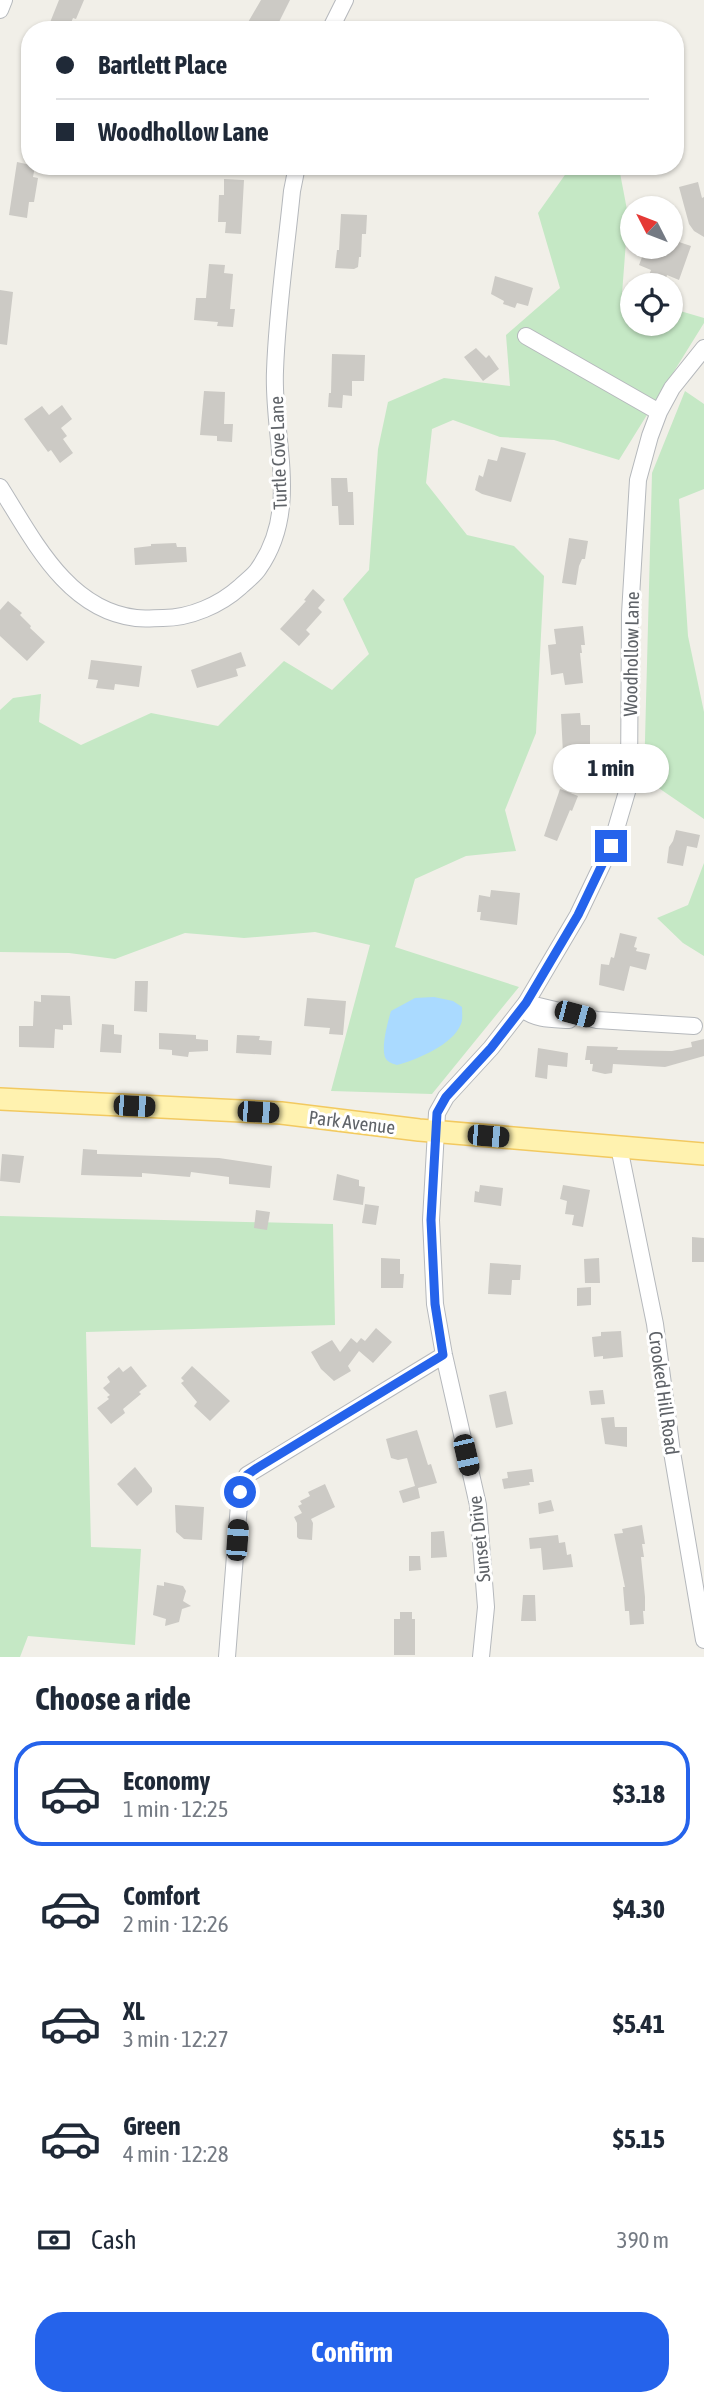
<!DOCTYPE html>
<meta charset="utf-8">
<style>
body{margin:0;font-family:"Asap Condensed",sans-serif;background:#f6f6f7;color:#1f2937;height:100vh;display:flex;flex-direction:column;font-size:26px;white-space:nowrap}
*{box-sizing:border-box;margin:0}
p{font-size:23px;color:#747a83}
.icon{flex:none;width:38px;height:38px;fill:none;stroke:currentColor;stroke-width:2;stroke-linecap:round;stroke-linejoin:round}
.map{position:relative;height:1657px;overflow:hidden}
.drawer{display:flex;flex-direction:column;background:#fff;flex:1}
.drawer>*{flex:none}
.hud{position:absolute;left:21px;top:21px;width:663px;height:154px;border-radius:28px;box-shadow:0 2px 5px #0004;display:grid;align-content:center;height:154px;padding:0 35px;background:#fff}
.needle{width:46px;rotate:312deg}
.fabs{position:absolute;left:620px;top:196px;display:grid;gap:14px}
.fabs a{display:grid;place-items:center;width:63px;height:63px;border-radius:50%;background:#fff;box-shadow:0 2px 5px #0004;font-size:35px}
.end{position:absolute;width:32px;height:32px;margin:-16px;border:9px solid #2563eb;background:#fff;box-shadow:0 0 0 4px #fff}
.from{border-radius:50%}
.bubble{position:absolute;height:49px;border-radius:24px;background:#fff;box-shadow:0 2px 5px #0004;font-size:23px;font-weight:700;line-height:49px;text-align:center}
.car{position:absolute;width:21px;height:42px;margin:-21px -10px;border-radius:9px;box-shadow:0 0 5px 2px #0007;background:linear-gradient(#222 24%,#8ab4d8 0 40%,#222 0 76%,#8ab4d8 0 86%,#222 0)}
.hud b{display:flex;align-items:center;gap:24px;height:66px;font-size:26px}
.hud b+b{border-top:2px solid #e0e1e3}
.hud i{width:18px;height:18px;background:#1f2937}
ul{padding:0;list-style:none}
li{display:flex;align-items:center;gap:21px;height:105px;margin:0 14px 10px;padding:0 21px;border:4px solid transparent;border-radius:28px}
li div{flex:1}
li b{display:block;font-size:26px}
li em{font-style:normal;font-weight:700}
li.selected{border-color:#2563eb}
li>.icon{width:63px;height:63px;stroke-width:1.5}
h2{padding:0 35px;font-size:32px;line-height:84px}
.pay{display:flex;align-items:center;gap:18px;height:77px;padding:0 35px;font-size:26px}
.pay p{margin-inline-start:auto}
.button{display:flex;gap:14px;margin-top:auto;padding:14px 35px}
.button a{flex:1;height:80px;border-radius:28px;background:#2563eb;color:#fff;font-size:28px;font-weight:700;line-height:80px;text-align:center}
.map>svg:first-child{display:block}
.green{fill:#c5e8c5}
.water{fill:#aadaff}
.building{fill:#cccac5}
.lines{fill:none;stroke-linecap:round;stroke-linejoin:round}
.minor-casing{stroke:#b5b8bc;stroke-width:18}
.major-casing{stroke:#f2c960;stroke-width:24}
.minor{stroke:#fff;stroke-width:16}
.major{stroke:#fff2af;stroke-width:21}
.route{stroke:#2563eb;stroke-width:9}
.labels{text-anchor:middle;dominant-baseline:central;stroke-width:6;stroke-linejoin:round;paint-order:stroke}
.street-label{font-size:19px;fill:#5f6368;stroke:#fff}
</style>
<div class="map">
<svg width="704" height="1657" viewBox="0 0 704 1657">
<rect width="100%" height="100%" fill="#f1efe8"/>
<!-- green -->
<path class="green" d="M567 172 620 173 628 215 622 294 632 297V324H670V308L704 318V323L619 460 554 440 500 437 453 420 432 429 426 483 467 535 514 546 544 576 536 733 505 810 516 851 466 856 415 879 395 947 519 987 432 1094 331 1091 370 945 315 932 244 938 185 933 115 959 69 953 0 952V710L13 698 41 694 39 722 81 745 151 713 218 726 284 661 332 690 369 654 343 599 369 570 378 449 388 402 444 378 510 386 506 335 560 288 538 213Z
M685 391 704 404V489L679 499 688 636 704 712V819L644 778 652 473Z
M704 863V956L683 943 657 918 688 905Z
M0 1216 333 1224 335 1325 86 1332 91 1547 141 1549 135 1645 28 1636 20 1657H0Z"/>
<!-- water -->
<path class="water" d="M434 997 453 1001 462 1007C462 1012 463 1020 461 1024 453 1045 416 1060 397 1065 393 1064 388 1062 386 1059 380 1050 388 1021 391 1011L415 998Z"/>
<!-- building -->
<path class="building" d="M59 0H84L76 19 73 18 68 30 49 25Z
M261 0H290L275 30H259L247 24Z
M17 162 35 166 33 177 38 178 34 202H29L27 218 9 215Z
M224 179 244 180 241 234 225 233 226 222H218L219 195H224Z
M698 182 702 198 704 197V237L694 231 689 224 679 187Z
M341 214 367 215 366 234H362L361 257H359L358 267 354 269 335 268 337 250H339Z
M670 239 691 246 679 280 667 275 664 284 648 278 651 270 639 265 646 247 657 251 658 247H670Z
M209 264 225 265 224 273 233 274 230 309H235L233 327 217 326 218 322 194 320 196 298H206Z
M495 276 533 288 528 306 517 303 515 308 503 304 504 301 491 294Z
M0 290 13 292 7 345 0 344Z
M476 348 486 358 489 355 499 369 483 381 464 357Z
M332 354 365 355 364 381H352V396L343 395 342 408 328 407 329 393H331Z
M204 391 225 392 224 424H233L232 442 217 441V436L200 435Z
M62 405 72 419 61 428 67 436 63 439 73 453 60 463 51 450 48 452 24 419 42 406 49 415Z
M501 447 526 453 511 502 482 494 475 490 479 475 483 477 488 459 497 461Z
M331 478H347L348 492H353L354 525H339L338 506H332Z
M569 538 588 541 585 559H582L579 566 576 585 562 583Z
M176 543 177 547H186L187 562 135 565 134 548 151 546V544Z
M313 589 325 600 318 608 322 612 306 630 310 634 299 646 280 629 306 601 304 600Z
M8 601 22 613 20 615 31 626 30 628 45 642 27 661 0 636V610Z
M583 626 585 645H581L582 653H580L583 683 565 685 563 673 551 675 548 645 556 644 554 629Z
M241 652 246 666 236 669 238 676 197 688 191 670Z
M91 660 142 666 139 687 115 684 114 690 96 688 98 680 88 679Z
M580 713 581 725H590V753L563 754 561 714Z
M560 789 578 796 572 811 570 810 557 841 544 836Z
M676 830 700 835 697 848 687 846 683 866 667 863 669 847 673 841Z
M491 890 520 893 517 925 480 920 481 912H477L479 895 490 897Z
M620 933 637 937 634 947 637 948 636 951 650 954 646 970 630 966 624 991 599 985 601 964 609 965 611 957 614 958Z
M135 981H148L147 1012 134 1011Z
M41 995 70 996 72 1025H63V1030L55 1029 54 1048 19 1047V1026H33L34 1001 41 1002Z
M307 998 346 1001 343 1035 329 1034 330 1028 304 1026Z
M102 1024 114 1025V1034L122 1035 121 1053 100 1052Z
M159 1033 196 1035V1039L208 1040V1051L189 1052 188 1057 172 1055V1050L159 1049Z
M237 1035 260 1036 259 1040 272 1041 271 1055 236 1053Z
M704 1039V1056L665 1067 613 1064 612 1073 605 1074 592 1071 593 1064H590V1060H585L587 1046 618 1047 617 1050 672 1051 692 1047 691 1042Z
M538 1048 568 1053 567 1067 548 1065 547 1079 535 1077Z
M83 1149 97 1150V1154L219 1158 272 1166 270 1188 229 1184V1177L191 1172 190 1177 142 1173V1177L81 1175Z
M2 1154 24 1156 20 1183 0 1181Z
M337 1174 359 1180V1186L365 1187 363 1205 333 1200Z
M480 1185 503 1188 501 1206 474 1202 475 1191 479 1192Z
M563 1185 590 1190 583 1227 572 1225 574 1215 565 1214 567 1201 560 1199Z
M365 1204 379 1206 376 1225 362 1223Z
M256 1210 270 1212 267 1230 254 1228Z
M692 1237 704 1238V1262H692Z
M381 1258 400 1259V1274H404L403 1288H381Z
M599 1258 600 1283H585L584 1259Z
M490 1263 521 1265 520 1280H512L511 1295 488 1294Z
M591 1287V1305L577 1306V1288Z
M376 1328 392 1342 373 1363 359 1351 348 1366 351 1371 334 1381 321 1369 311 1352 332 1340 340 1352 351 1338 357 1343 361 1338 365 1341Z
M621 1331 623 1357 603 1359V1356L594 1357 592 1337 601 1336V1332Z
M131 1366 147 1386 139 1392 141 1394 123 1409 125 1413 111 1424 97 1408 109 1399 107 1397 110 1395 103 1388 110 1382 107 1377 119 1367 123 1372Z
M192 1366 230 1401 210 1421 194 1406 197 1402 181 1383 184 1381 181 1378Z
M603 1390 605 1404 591 1405 589 1391Z
M506 1391 513 1424 496 1428 489 1395Z
M614 1417 615 1427H627V1447L605 1444 601 1418Z
M417 1430 428 1465 431 1464 437 1483 418 1488 420 1498 403 1503 399 1491 415 1486 407 1458 398 1460 391 1458 386 1439Z
M135 1467 152 1488V1492L137 1506 117 1484Z
M532 1469 534 1482H529L530 1485 504 1489 502 1479 508 1478 507 1472Z
M325 1484 335 1507 311 1519 313 1523 312 1540 299 1539 297 1537V1523L294 1517 302 1513 298 1506 302 1504 300 1501 310 1496 308 1492Z
M551 1500 554 1511 539 1514 538 1503Z
M175 1505 204 1507 202 1540 184 1539 176 1532Z
M642 1525 645 1544H642L644 1557H641L645 1597V1611H643L644 1624 630 1625 629 1611H625L623 1587H625L614 1534 623 1533 622 1529Z
M444 1531 447 1557 431 1558V1532Z
M558 1535 559 1543 565 1542 567 1555 571 1554 573 1567 543 1570 541 1548 530 1549 529 1538Z
M409 1556H420L421 1570 409 1571Z
M164 1582 183 1586 186 1591 183 1601 191 1606 182 1609 179 1622 165 1626 166 1619 153 1615 157 1585 164 1586Z
M523 1595H535L536 1621H521Z
M400 1612H412V1619H415V1655H394V1619H400Z"/>
<g class="lines">
<!-- minor casing -->
<g class="minor-casing">
<path id="minor" d="M0 10 4 0
M330 30 345 0
M526 336 659 412
M0 487C33 539 67 610 136 618 145 619 154 618 163 618 190 618 220 605 240 587 246 581 255 575 259 568 301 508 272 438 275 371 277 311 286 251 292 191L297 166
M526 1003 597 1020 694 1026
M522 1009C537 1020 551 1019 569 1020
M619 1147 655 1324 672 1452 704 1640
M227 1657 240 1492 247 1475 444 1355
M481 1657 486 1607 478 1505 444 1355 435 1304 431 1220 437 1113 446 1097 491 1048 526 1003 578 915 611 846 629 785 630 614 638 480 650 436 659 412 672 388 704 348"/>
</g>
<!-- major casing -->
<g class="major-casing">
<path id="major" d="M0 1099 281 1113 419 1130 704 1154"/>
</g>
<!-- minor -->
<use href="#minor" class="minor"/>
<!-- major -->
<use href="#major" class="major"/>
</g>
<g class="lines">
<!-- route -->
<path class="route" d="M240 1492 247 1475 257 1468 443 1355 435 1304 431 1220 437 1113 446 1097 491 1048 526 1003 578 915 611 846"/>
</g>
<g class="labels">
<!-- street labels -->
<g class="street-label">
<text transform="translate(278 453) rotate(-92)">Turtle Cove Lane</text>
<text transform="translate(631 654) rotate(-89)">Woodhollow Lane</text>
<text transform="translate(352 1122) rotate(7)">Park Avenue</text>
<text transform="translate(664 1393) rotate(82)">Crooked Hill Road</text>
<text transform="translate(479 1539) rotate(-96)">Sunset Drive</text>
</g>
</g>
</svg>
<div class="fabs">
<a><svg class="needle" viewBox="-14 -14 28 28"><path d="M0-13l5 13h-10z" fill="#e53935"/><path d="M0 13l5-13h-10z" fill="#747a83"/></svg></a>
<a><svg class="icon" aria-label="locate" viewBox="0 0 24 24"><circle cx="12" cy="12" r="6"/><path d="M12 2v4M12 18v4M2 12h4M18 12h4"/></svg></a>
</div>
<i class="end from" style="left:240px;top:1492px"></i>
<i class="end" style="left:611px;top:846px"></i>
<div class="bubble" style="left:553px;top:744px;width:116px">1 min</div>
<i class="car" style="left:575px;top:1014px;rotate:105deg"></i>
<i class="car" style="left:134px;top:1106px;rotate:93deg"></i>
<i class="car" style="left:258px;top:1112px;rotate:93deg"></i>
<i class="car" style="left:488px;top:1136px;rotate:95deg"></i>
<i class="car" style="left:466px;top:1455px;rotate:167deg"></i>
<i class="car" style="left:237px;top:1540px;rotate:4deg"></i>
<div class="hud">
<b><i class="from"></i>Bartlett Place</b>
<b><i></i>Woodhollow Lane</b>
</div>
</div>
<section class="drawer">
<h2>Choose a ride</h2>
<ul>
<li class="selected"><svg class="icon" aria-label="car" viewBox="0 0 24 24"><path d="M5 17H2v-5l4-1 3-4h7l3 4 3 1v5h-3M9 17h6M6 11h13"/><circle cx="7" cy="17" r="2"/><circle cx="17" cy="17" r="2"/></svg><div><b>Economy</b><p>1 min · 12:25</p></div><em>$3.18</em></li>
<li><svg class="icon" aria-label="car" viewBox="0 0 24 24"><path d="M5 17H2v-5l4-1 3-4h7l3 4 3 1v5h-3M9 17h6M6 11h13"/><circle cx="7" cy="17" r="2"/><circle cx="17" cy="17" r="2"/></svg><div><b>Comfort</b><p>2 min · 12:26</p></div><em>$4.30</em></li>
<li><svg class="icon" aria-label="car" viewBox="0 0 24 24"><path d="M5 17H2v-5l4-1 3-4h7l3 4 3 1v5h-3M9 17h6M6 11h13"/><circle cx="7" cy="17" r="2"/><circle cx="17" cy="17" r="2"/></svg><div><b>XL</b><p>3 min · 12:27</p></div><em>$5.41</em></li>
<li><svg class="icon" aria-label="car" viewBox="0 0 24 24"><path d="M5 17H2v-5l4-1 3-4h7l3 4 3 1v5h-3M9 17h6M6 11h13"/><circle cx="7" cy="17" r="2"/><circle cx="17" cy="17" r="2"/></svg><div><b>Green</b><p>4 min · 12:28</p></div><em>$5.15</em></li>
</ul>
<div class="pay"><svg class="icon" aria-label="cash" viewBox="0 0 24 24"><path d="M3 7h18v10H3z"/><circle cx="12" cy="12" r="2"/></svg>Cash<p>390 m</p></div>
<div class="button"><a>Confirm</a></div>
</section>
